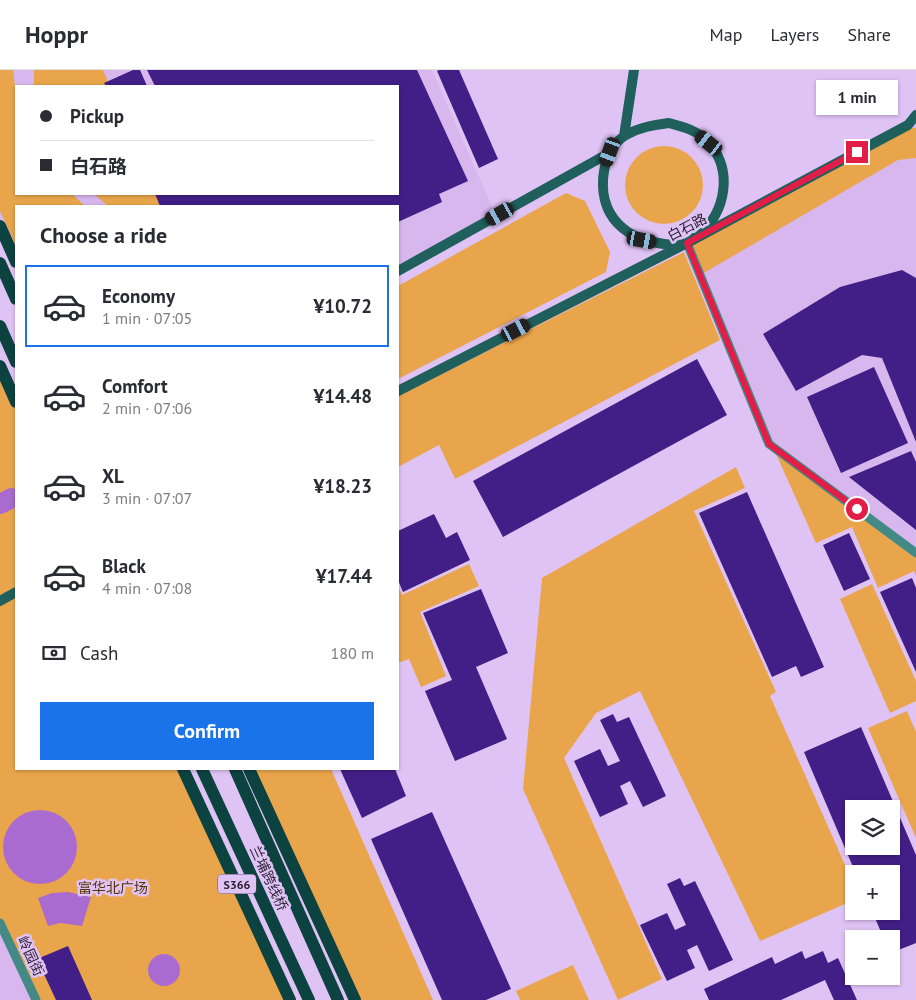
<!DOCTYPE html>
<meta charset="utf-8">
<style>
body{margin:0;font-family:"PT Sans","Noto Sans SC",sans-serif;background:#f7f7f7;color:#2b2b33;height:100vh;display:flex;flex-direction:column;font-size:19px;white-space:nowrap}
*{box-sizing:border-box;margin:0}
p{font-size:16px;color:#7c7c81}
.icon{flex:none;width:28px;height:28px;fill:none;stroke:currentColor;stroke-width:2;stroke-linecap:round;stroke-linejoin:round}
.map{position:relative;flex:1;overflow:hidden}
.sheet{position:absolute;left:15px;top:135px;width:384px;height:565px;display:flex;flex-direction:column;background:#fff;border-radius:0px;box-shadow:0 1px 4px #0004}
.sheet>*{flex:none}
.guide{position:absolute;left:15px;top:15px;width:384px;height:110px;border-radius:0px;box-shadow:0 1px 4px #0004;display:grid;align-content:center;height:110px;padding:0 25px;background:#fff}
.fabs{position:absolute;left:845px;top:730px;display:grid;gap:10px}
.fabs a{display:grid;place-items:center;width:55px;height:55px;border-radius:0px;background:#fff;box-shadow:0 1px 4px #0004;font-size:25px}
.end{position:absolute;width:22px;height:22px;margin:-11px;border:6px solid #e11d48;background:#fff;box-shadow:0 0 0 2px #fff}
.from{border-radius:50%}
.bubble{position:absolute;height:35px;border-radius:0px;background:#fff;box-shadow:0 1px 4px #0004;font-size:16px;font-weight:700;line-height:35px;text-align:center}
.car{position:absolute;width:15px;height:30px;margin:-15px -8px;border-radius:6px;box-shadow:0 0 4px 1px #0007;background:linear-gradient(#222 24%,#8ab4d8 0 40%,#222 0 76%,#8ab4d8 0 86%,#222 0)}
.guide b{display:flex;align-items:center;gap:18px;height:48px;font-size:19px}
.guide b+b{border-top:1px solid #e1e1e2}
.guide i{width:12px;height:12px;background:#2b2b33}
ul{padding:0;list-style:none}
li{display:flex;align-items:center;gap:15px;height:82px;margin:0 10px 8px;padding:0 15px;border:2px solid transparent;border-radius:0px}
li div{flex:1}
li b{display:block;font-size:19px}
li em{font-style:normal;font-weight:700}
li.selected{border-color:#1a73e8}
li>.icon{width:45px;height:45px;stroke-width:1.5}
h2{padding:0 25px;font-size:22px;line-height:60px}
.pay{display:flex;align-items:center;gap:12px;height:55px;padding:0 25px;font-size:19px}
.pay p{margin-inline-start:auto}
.action{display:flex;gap:10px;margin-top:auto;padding:10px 25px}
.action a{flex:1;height:58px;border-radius:0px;background:#1a73e8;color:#fff;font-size:20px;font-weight:700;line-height:58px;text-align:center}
header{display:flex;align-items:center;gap:30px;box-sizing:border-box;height:70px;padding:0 25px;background:#fff;border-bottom:1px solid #e1e1e2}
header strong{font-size:24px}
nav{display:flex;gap:28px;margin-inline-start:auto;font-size:18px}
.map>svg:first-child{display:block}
.built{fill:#d8b7ef;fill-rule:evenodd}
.green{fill:#e9a54b}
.water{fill:#a96bd0}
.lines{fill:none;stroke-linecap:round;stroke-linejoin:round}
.canal{stroke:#a96bd0;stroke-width:20}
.building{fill:#411f86;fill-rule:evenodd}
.lane{stroke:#438a86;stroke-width:9}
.secondary{stroke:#1f605d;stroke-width:10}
.primary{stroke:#0c4240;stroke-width:12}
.route{stroke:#e11d48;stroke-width:6}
.labels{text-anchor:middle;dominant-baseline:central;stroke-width:5;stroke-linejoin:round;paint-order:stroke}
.shield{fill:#e0c3f5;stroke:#63526e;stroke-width:1}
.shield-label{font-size:12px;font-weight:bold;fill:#2d2234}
.street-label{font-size:14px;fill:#2d2234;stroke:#e0c3f5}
.park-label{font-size:14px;fill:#533301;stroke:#e0c3f5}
</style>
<header>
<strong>Hoppr</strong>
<nav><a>Map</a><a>Layers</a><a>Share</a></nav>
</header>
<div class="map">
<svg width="916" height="930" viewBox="0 0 916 930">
<rect width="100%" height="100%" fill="#e0c3f5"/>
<!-- built -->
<path class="built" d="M0 0H432L496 146 398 200V136H16V191L0 156ZM16 16H398V124H16Z
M908 55H916V483L769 374 688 174Z
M0 855 35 930H0Z"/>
<!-- green -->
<path class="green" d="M0 0H13L16 24V124H72L85 136H16V176L0 141Z
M34 0H103L110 16H34Z
M909 58H916V88L898 90 702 204 690 174Z
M625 115a39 39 0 1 1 78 0a39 39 0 1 1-78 0Z
M566 123 585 131 610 182 606 202 398 309V216Z
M94 124H159L165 136H108Z
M684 182 720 270 455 409 439 375 398 397V326Z
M0 298 16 334V699H182L289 930H37L0 852Z
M776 384 916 488V506L914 501 878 518 852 457 816 473Z
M736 397 745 418 694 441 776 622 770 626 854 815V830L760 871 640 621 596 643 564 688 662 909 618 930 523 719 542 508Z
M469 494 479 516 420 542 446 606 421 617 409 589 398 593V516L402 525Z
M872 514 916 611V631L890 643 840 529Z
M907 641 916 662V768L868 658Z
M254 699H331L433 930H358Z
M573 895 589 930H520L516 921Z"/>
<!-- water -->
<path class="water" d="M3 777a37 37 0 1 1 74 0a37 37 0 1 1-74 0Z
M68 822 91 827 82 856 60 853 48 856 38 828 52 823Z
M148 900a16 16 0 1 1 32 0a16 16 0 1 1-32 0Z"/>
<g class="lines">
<!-- canal -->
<path class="canal" d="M0 434 12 428"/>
</g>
<!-- building -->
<path class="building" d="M133 0H140L147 16H106L104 13Z
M147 0H417L468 111 439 124 442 132 398 152V136H160L155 124H398V16H155Z
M439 0H459L498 89 479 98 437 1Z
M902 200 916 208V372L882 288 862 285 796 321 763 264 840 217Z
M697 289 727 345 503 467 473 411Z
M874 297 908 373 841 403 807 327Z
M911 381 916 392V460L849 407Z
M747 422 824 597 801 607 796 596 772 607 699 443Z
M434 444 446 468 457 462 470 490 403 522 398 510V461Z
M849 463 870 509 844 521 823 475Z
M912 508 916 518V602L880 522Z
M481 519 508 583 476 597 507 669 455 691 425 621 452 610 423 543Z
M613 644 617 652 629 647 666 726 643 737 630 711 620 716 628 734 600 747 574 691 600 679 608 696 620 691 600 650Z
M861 657 916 785V873L891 883V869H884L872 841H891V804H856L804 682ZM854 739H891V776H854Z
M340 699H395L406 726 362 748Z
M432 742 511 919 486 930H442L371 769Z
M680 808 684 816 695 811 733 890 709 901 697 875 687 880 695 898 667 911 640 855 667 843 675 860 686 855 667 814Z
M68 876 92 930H56L37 889Z
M802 881 805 889 823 881 828 893 838 888 857 930H834L825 910 781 930H709L704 919 772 887 775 894Z"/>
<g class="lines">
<!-- lane -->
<path class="lane" d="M687 173 769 374 916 483
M0 853 36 930"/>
<!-- secondary -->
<path class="secondary" d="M669 53C684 57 699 61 709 73 733 100 726 143 699 164 695 167 691 172 687 173 677 176 662 174 653 172 636 169 619 159 610 143 597 120 602 79 626 65 640 57 654 55 669 53Z
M624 66 634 0
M398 201 611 82
M398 321 687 173 908 55 916 45
M0 531 16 522"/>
<!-- primary -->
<path class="primary" d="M0 156 16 192
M0 193 16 229
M0 256 16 292
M0 296 16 332
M183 699 290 930
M202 699 309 930
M235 699 338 930
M249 699 355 930"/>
</g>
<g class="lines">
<!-- route -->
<path class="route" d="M857 82 687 173 769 374 857 439"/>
</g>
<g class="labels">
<!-- shield labels -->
<rect class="shield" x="218" y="804.5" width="38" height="19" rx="4"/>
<g class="shield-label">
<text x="237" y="814">S366</text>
</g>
<!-- street labels -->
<g class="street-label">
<text transform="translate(687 157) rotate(-28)">白石路</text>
<text transform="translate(269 808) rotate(65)">兰埔跨线桥</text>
<text transform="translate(31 886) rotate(65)">岭园街</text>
</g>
<!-- park labels -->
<g class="park-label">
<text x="113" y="818">富华北广场</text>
</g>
</g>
</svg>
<div class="fabs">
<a><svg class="icon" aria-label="layers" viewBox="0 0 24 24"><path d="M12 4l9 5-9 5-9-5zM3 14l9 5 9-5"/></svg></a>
<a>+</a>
<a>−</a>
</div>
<i class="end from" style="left:857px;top:439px"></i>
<i class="end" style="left:857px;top:82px"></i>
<div class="bubble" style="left:816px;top:10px;width:82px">1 min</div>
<i class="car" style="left:709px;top:73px;rotate:308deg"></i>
<i class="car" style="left:610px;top:82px;rotate:200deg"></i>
<i class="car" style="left:500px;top:144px;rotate:241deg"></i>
<i class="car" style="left:642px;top:170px;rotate:100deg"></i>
<i class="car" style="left:516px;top:260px;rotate:63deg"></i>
<div class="guide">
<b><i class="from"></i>Pickup</b>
<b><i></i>白石路</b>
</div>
<section class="sheet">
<h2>Choose a ride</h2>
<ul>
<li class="selected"><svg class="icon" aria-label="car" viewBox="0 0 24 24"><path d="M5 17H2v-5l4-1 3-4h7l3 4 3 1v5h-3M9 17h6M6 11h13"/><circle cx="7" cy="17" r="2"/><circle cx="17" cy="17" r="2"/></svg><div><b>Economy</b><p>1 min · 07:05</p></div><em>¥10.72</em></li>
<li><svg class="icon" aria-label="car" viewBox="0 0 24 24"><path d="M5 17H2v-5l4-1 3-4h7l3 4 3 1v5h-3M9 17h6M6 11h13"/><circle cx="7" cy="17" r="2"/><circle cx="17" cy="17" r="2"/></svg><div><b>Comfort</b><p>2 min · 07:06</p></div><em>¥14.48</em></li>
<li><svg class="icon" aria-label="car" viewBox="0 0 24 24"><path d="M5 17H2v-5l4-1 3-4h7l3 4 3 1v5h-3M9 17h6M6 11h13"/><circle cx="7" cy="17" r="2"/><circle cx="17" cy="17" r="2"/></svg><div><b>XL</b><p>3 min · 07:07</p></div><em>¥18.23</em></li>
<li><svg class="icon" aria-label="car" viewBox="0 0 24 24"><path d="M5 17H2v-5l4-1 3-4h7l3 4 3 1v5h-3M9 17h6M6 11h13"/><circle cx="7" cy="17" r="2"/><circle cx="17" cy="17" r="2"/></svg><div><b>Black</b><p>4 min · 07:08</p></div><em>¥17.44</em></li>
</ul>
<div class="pay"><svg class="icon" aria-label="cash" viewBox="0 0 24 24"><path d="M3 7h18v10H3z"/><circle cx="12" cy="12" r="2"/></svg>Cash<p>180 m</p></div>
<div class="action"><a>Confirm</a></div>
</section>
</div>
